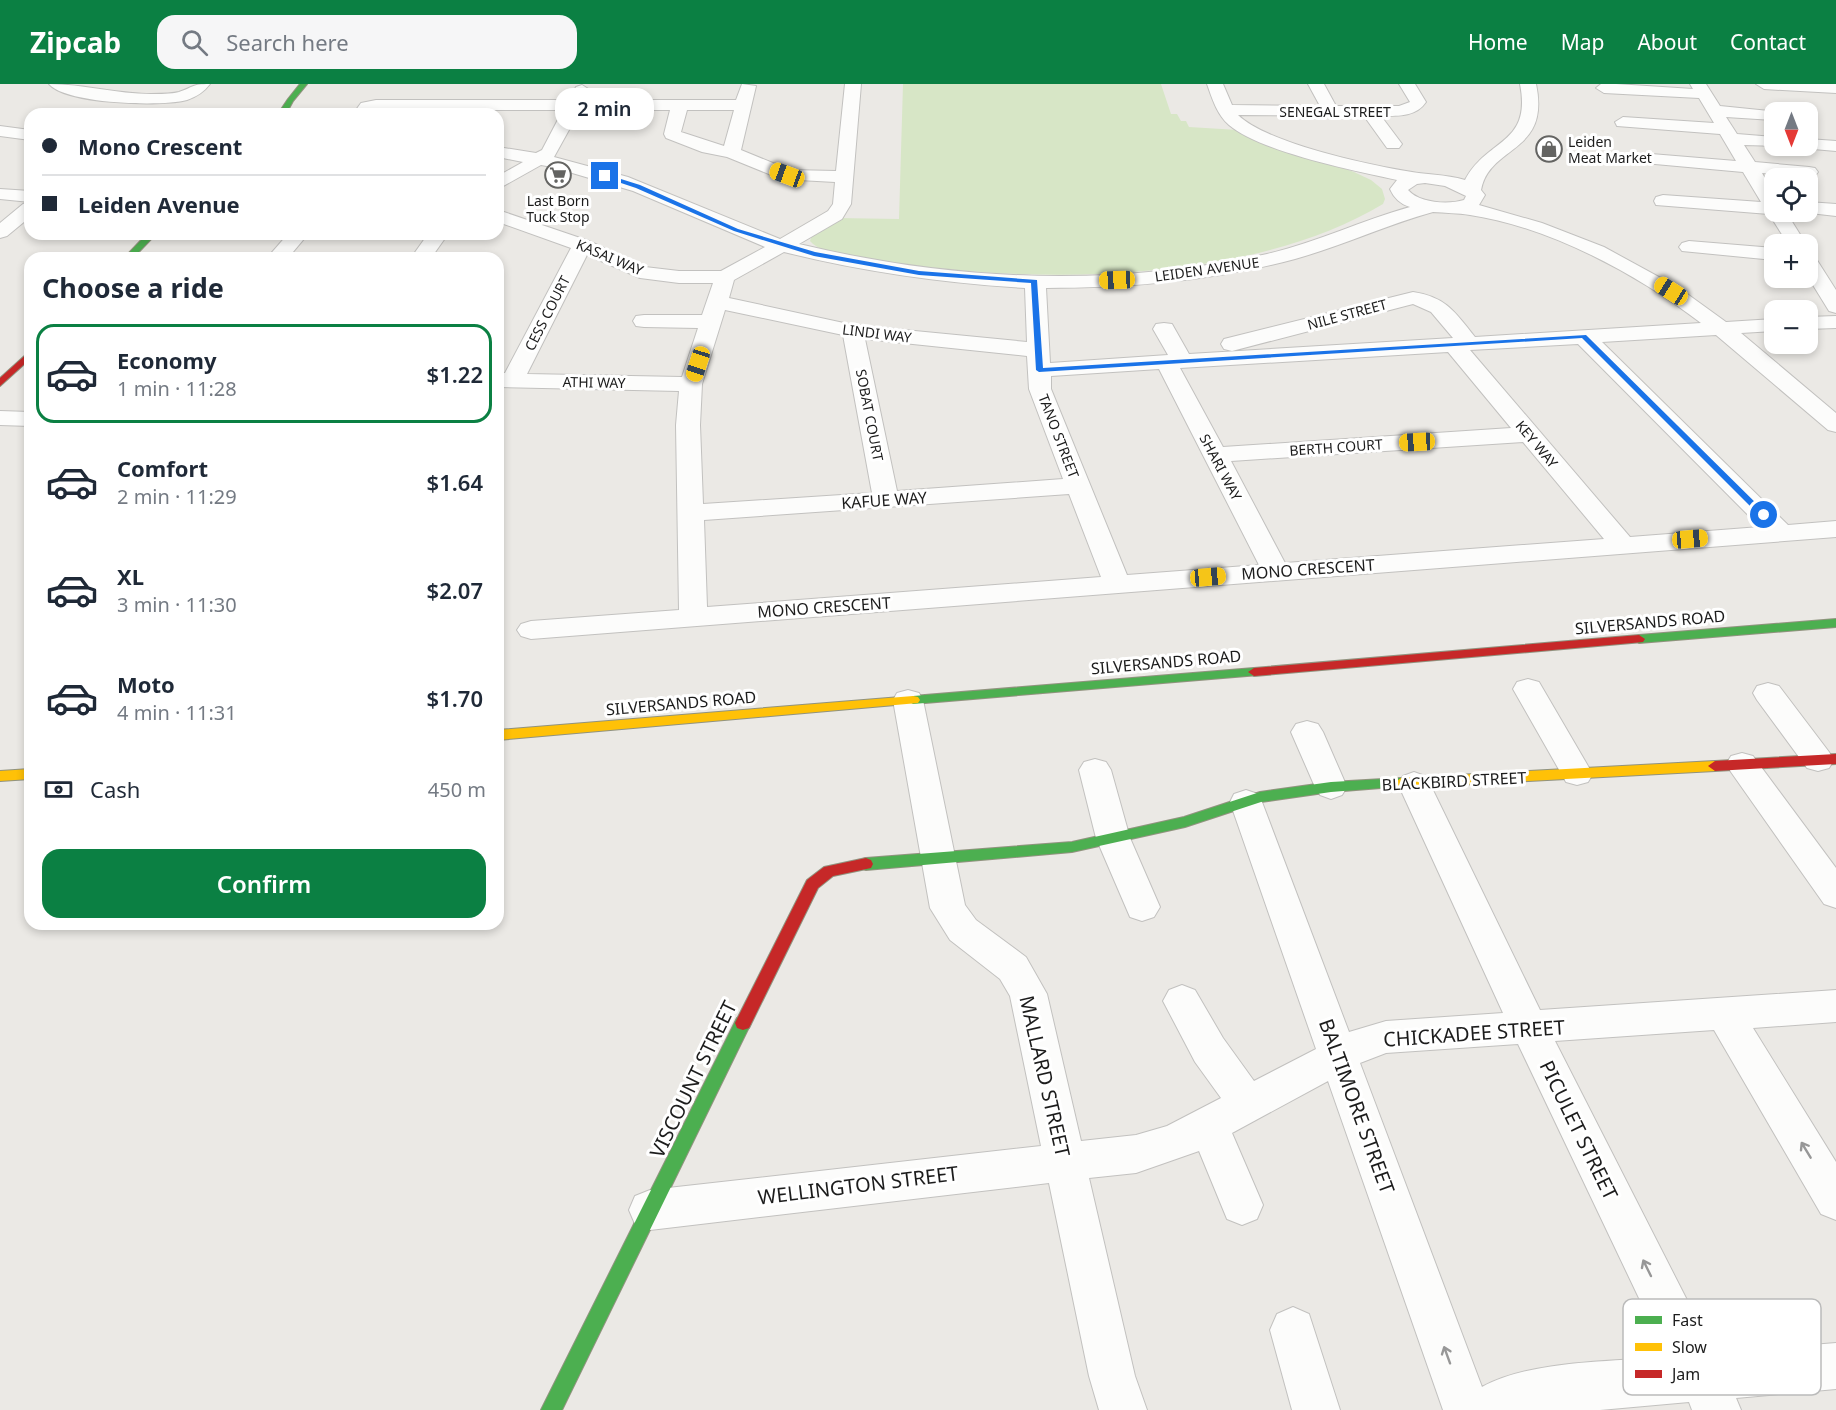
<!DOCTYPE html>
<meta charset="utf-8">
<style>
body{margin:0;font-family:"Noto Sans",sans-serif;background:#f6f6f7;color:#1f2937;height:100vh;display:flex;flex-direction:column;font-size:22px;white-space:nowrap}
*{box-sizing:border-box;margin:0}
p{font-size:20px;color:#747a83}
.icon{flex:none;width:33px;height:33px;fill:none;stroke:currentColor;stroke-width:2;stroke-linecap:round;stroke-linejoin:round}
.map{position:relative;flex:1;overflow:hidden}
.details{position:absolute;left:24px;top:168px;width:480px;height:678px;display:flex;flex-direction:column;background:#fff;border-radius:18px;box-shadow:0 3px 9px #0003}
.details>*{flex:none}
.top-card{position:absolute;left:24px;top:24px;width:480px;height:132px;border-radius:18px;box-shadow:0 3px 9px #0003;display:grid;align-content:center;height:132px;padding:0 18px;background:#fff}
.needle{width:39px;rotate:180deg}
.buttons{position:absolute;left:1764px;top:18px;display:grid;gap:12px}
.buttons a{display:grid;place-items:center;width:54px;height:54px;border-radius:12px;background:#fff;box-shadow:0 3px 9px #0003;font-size:30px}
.end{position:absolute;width:27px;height:27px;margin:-14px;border:8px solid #1a73e8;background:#fff;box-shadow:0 0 0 3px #fff}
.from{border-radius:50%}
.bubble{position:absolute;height:42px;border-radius:18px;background:#fff;box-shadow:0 3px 9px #0003;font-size:20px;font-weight:600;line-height:42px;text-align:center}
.car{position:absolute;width:18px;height:36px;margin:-18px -9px;border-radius:8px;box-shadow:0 0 4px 2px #0007;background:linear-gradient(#f5c518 24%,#345 0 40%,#f5c518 0 76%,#345 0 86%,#f5c518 0)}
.top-card b{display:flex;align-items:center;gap:21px;height:57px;font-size:22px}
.top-card b+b{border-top:2px solid #e0e1e3}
.top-card i{width:15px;height:15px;background:#1f2937}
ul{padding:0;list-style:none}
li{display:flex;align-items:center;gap:18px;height:99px;margin:0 12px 9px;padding:0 6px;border:3px solid transparent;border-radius:18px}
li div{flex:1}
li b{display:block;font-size:22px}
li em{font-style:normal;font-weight:600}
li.current{border-color:#0b8043}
li>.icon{width:54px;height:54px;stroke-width:1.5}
h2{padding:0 18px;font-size:27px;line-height:72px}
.pay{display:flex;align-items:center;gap:15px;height:66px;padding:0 18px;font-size:22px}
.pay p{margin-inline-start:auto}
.button{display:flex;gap:12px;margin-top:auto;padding:12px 18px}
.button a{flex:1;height:69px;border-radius:18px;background:#0b8043;color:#fff;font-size:24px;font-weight:600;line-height:69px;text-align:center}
header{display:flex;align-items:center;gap:36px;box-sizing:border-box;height:84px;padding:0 30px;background:#0b8043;color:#fff}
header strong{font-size:28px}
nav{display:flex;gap:33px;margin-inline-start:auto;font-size:21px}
.search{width:420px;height:54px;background:#f6f6f7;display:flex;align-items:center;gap:15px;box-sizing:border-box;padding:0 21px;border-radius:18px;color:#747a83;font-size:22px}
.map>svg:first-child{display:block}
.grass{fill:#d7e6c6}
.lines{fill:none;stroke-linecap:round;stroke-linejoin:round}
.street-casing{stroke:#c2c1bf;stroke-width:2}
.fast-casing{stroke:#91937f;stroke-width:2}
.slow-casing{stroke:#91937f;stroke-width:2}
.jam-casing{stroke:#91937f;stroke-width:2}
.street{fill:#fcfcfb;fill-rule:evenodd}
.fast{fill:#4caf50;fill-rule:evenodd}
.slow{fill:#ffc107;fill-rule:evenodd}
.jam{fill:#c62828;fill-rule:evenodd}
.oneway{stroke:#979797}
.route{fill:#1a73e8}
.labels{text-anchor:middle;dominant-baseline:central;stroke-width:6;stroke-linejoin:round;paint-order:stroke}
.far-street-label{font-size:14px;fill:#1c1c1c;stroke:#fff}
.far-poi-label{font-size:14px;fill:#1c1c1c;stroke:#fff;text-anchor:start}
.street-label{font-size:16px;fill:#1c1c1c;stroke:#fff}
.near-street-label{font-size:20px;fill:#1c1c1c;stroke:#fff}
.key{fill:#fff;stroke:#bbb;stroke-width:1.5}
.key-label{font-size:16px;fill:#1c1c1c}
</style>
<header>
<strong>Zipcab</strong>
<div class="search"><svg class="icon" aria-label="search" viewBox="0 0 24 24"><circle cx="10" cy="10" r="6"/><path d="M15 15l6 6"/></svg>Search here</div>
<nav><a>Home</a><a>Map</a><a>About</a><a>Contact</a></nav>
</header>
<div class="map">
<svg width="1836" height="1326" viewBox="0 0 1836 1326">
<rect width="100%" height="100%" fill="#ebe9e5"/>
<!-- grass -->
<path class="grass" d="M903 0H1161L1171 30H1177L1181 37H1186L1189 43 1238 46 1354 88 1371 96 1382 105 1385 115 1383 120C1250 200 1033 201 883 177 864 174 822 172 810 157L812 151 837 134 899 135Z"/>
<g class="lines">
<!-- street casing -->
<g class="street-casing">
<path id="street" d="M49 0C83 0 117 10 151 10 160 10 171 10 179 8 194 3 191 0 210 0 204 8 196 13 187 16 162 23 66 20 49 0Z
M742 0 756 2 741 66 790 86 836 87 845 0H861L851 120 842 135 799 160C952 197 1112 204 1267 170 1316 159 1362 136 1410 123 1400 120 1394 114 1390 105L1397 96C1355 87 1261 68 1229 41 1217 31 1212 14 1207 0H1223L1232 21 1320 22 1308 0H1324L1336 22H1399L1410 18 1399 0H1415L1426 18C1416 33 1398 32 1381 32L1402 60 1399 64H1387L1364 32 1238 31C1267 59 1365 80 1406 87 1426 91 1445 90 1465 96 1487 54 1532 61 1520 0H1536C1551 70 1489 61 1481 106L1485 111 1479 121 1542 139 1604 163 1679 204 1726 238 1774 235V247L1741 249 1836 329V348L1828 346 1716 251 1602 258 1788 441 1836 437V453L531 555 521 552 517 546 521 540 531 537 679 526 676 341 679 307 498 303V289H505L571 164 498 138V126L589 157 645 183 679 187H721L765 163 633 107 552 83 541 81 498 105V92L523 78 498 73V63L536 69 542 66 563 26H376L369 30H353L361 19 376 16H569L576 3 582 1 590 6 585 16H736ZM580 26H670L664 50 666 54 702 68 727 73 781 95 835 98 833 120 828 127 780 155 628 93 554 73ZM687 26H734L724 62 681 48ZM1425 99 1445 102 1466 112 1464 116C1448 121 1419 119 1408 106L1417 100ZM1433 128C1445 129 1458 129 1470 131 1550 143 1637 190 1701 239L1475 253C1455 228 1446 213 1413 208L1224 255 1221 260 1224 265 1232 267 1413 220 1431 228 1453 254 1189 270 1172 240 1164 239 1156 240 1153 245 1168 271 1050 279 1046 204C1129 204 1214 197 1295 175 1342 162 1386 141 1433 128ZM784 168C864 188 943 199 1025 204L1027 258 853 241 729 214 734 196ZM587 171 640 194 679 199H713L702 231H644L636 232 633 237 636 242 644 243 698 244 682 293 527 290ZM725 226 843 251 872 409 703 420 700 341 702 300ZM865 255 1027 272 1029 305 1063 395 897 407ZM1578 260 1760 443 1630 453 1470 266ZM1448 268 1511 344 1223 363 1180 284ZM1159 285 1259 481 1127 491 1051 305V292ZM1523 358 1604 455 1285 479 1231 377ZM1069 410 1101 493 707 523 704 436Z
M1616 0 1693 5 1690 0H1706L1720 22 1779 28H1774L1773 36 1726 33 1737 50 1774 53V62H1780L1744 61 1755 78 1809 83 1815 84 1818 88 1815 92 1809 93 1762 89 1774 110V128H1786L1806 160H1788L1769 130 1656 121 1654 117 1656 113 1663 111 1761 118 1743 88 1633 78 1630 74 1633 70 1639 69 1736 77 1720 50 1617 42 1615 38 1623 33 1714 39 1699 14 1604 9 1596 4 1601 0Z
M1756 0H1836V9L1764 5Z
M0 42 30 46V56L0 52Z
M1808 55 1836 57V67L1802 64 1800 62H1808Z
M0 105 30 107V133L7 152 0 154V139L23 120 30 118 0 115Z
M1808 118 1836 120V132L1801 128H1808Z
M288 150H308L288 174H267Z
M428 150H448L431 174H411Z
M1689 157 1774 164V176L1682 167 1679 163 1682 159Z
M1808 171 1815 173 1836 206V229L1829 227 1808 193Z
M1836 232V244L1808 245V233Z
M0 327 30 328V342L0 341Z
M1528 595 1539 598 1588 682 1593 690 1588 698 1577 701 1566 698 1513 605 1517 598Z
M1768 599 1779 602 1829 668 1834 676 1829 684 1818 687 1807 684 1757 616 1753 609 1757 602Z
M908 606 919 609 923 616 965 821 976 836 1026 873 1047 910 1081 1057 1136 1051 1167 1042 1221 1014 1195 978 1163 917 1169 906 1182 901 1195 906 1223 954 1254 997 1316 965 1230 718 1234 710 1246 706 1258 710 1262 718 1349 948 1386 937 1503 929 1398 700 1403 692 1414 688 1425 692 1430 700 1540 926 1836 906V938L1753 944 1836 1078V1136L1821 1130 1714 946 1555 957 1714 1269 1836 1259V1305L1736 1314 1741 1326H1692L1689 1318 1600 1326H1443L1328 997 1232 1049 1263 1121 1257 1135 1242 1141 1227 1135 1199 1067 1136 1089 1089 1094 1135 1292 1147 1326H1099L1089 1292 1049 1099 650 1146 635 1140 629 1126 635 1112 650 1106 1041 1062 1010 912 1000 895 950 856 930 824 893 616 897 609ZM1518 960 1667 1273C1612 1278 1531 1276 1482 1303L1360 979 1386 969Z
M1307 637 1318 640 1323 648 1347 703 1342 711 1331 715 1320 711 1315 703 1291 648 1296 640Z
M1742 669 1753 672 1836 784V824L1824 820 1731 688 1726 680 1731 672Z
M1095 675 1106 678 1111 686 1130 754 1160 823 1154 833 1142 837 1130 833 1096 754 1079 686 1084 678Z
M1293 1223 1309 1230 1340 1326H1292L1270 1246 1277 1230Z"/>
</g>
<!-- fast casing -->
<g class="fast-casing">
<path id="fast" d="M300 0H307L293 17 286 30H278L288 15Z
M147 150H156L133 174H124Z
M1836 535V543L1639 559 1633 555 1639 551Z
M1254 584 1260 588 1259 591 913 620 906 616 913 612Z
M1401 694 1408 699 1406 702 1331 708 1261 718 1185 743 1072 768 866 786 861 784 859 780 861 776 866 774 1072 758 1184 733 1260 708 1331 698Z
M743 932 749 934 751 939 562 1326H541L737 934Z"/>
</g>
<!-- slow casing -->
<g class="slow-casing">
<path id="slow" d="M913 612 918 613 920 616 918 619 498 656V646Z
M1715 677 1722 682 1715 687 1401 704 1394 699 1401 694Z
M30 685V695L0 697V687Z"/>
</g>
<!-- jam casing -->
<g class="jam-casing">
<path id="jam" d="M30 267V275L0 302V294Z
M1639 551 1645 555 1643 558 1254 592 1248 588 1254 584Z
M1836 670V680L1715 687 1708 682 1715 677Z
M866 774 871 776 873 780 871 784 833 792 818 804 749 944 743 946 737 944 735 939 807 796 824 783Z"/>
</g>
<!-- street -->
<use href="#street" class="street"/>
<!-- fast -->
<use href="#fast" class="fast"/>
<!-- slow -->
<use href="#slow" class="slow"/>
<!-- jam -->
<use href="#jam" class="jam"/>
</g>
<!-- one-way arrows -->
<defs><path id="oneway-shaft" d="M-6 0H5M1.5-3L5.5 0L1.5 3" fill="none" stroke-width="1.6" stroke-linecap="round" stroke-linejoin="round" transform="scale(1.5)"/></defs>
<g class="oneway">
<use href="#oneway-shaft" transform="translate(1806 1066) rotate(-121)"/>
<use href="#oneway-shaft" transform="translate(1647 1184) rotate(-116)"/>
<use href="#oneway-shaft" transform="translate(1447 1271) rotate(-110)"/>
</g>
<!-- route -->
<path class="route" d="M605 90 640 101 738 145 815 168 919 187 1037 196 1043 284 1586 251 1768 431 1761 433 1582 254 1039 288 1036 286 1031 199 919 191 814 172 734 147 636 104 603 93Z"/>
<!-- icons -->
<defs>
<g id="shop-ring" transform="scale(1.35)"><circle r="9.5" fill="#fff" stroke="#646462" stroke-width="1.5"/><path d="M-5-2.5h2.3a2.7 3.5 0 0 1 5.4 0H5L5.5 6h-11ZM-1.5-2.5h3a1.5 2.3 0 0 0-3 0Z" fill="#646462"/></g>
<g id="supermarket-ring" transform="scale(1.35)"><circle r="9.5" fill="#fff" stroke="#646462" stroke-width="1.5"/><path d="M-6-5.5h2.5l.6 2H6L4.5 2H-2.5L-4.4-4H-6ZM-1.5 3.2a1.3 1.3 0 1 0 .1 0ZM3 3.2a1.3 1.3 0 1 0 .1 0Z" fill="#646462"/></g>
</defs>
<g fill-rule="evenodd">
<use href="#shop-ring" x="1549" y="65"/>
<use href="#supermarket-ring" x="558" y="91"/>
</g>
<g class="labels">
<!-- far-street labels -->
<g class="far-street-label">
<text x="1335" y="27">SENEGAL STREET</text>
<text transform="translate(610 173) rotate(23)">KASAI WAY</text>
<text transform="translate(1207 185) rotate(-8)">LEIDEN AVENUE</text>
<text transform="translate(547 229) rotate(-63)">CESS COURT</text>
<text transform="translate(1347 230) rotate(-15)">NILE STREET</text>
<text transform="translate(877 249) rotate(7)">LINDI WAY</text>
<text transform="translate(594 298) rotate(1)">ATHI WAY</text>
<text transform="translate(870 331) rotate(79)">SOBAT COURT</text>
<text transform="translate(1059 352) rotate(69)">TANO STREET</text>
<text transform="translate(1537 360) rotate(50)">KEY WAY</text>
<text transform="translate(1336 363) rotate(-4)">BERTH COURT</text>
<text transform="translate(1221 383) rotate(62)">SHARI WAY</text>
</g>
<!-- far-poi labels -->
<g class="far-poi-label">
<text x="1568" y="57">Leiden<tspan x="1568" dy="16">Meat Market</tspan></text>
<text x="558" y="116" text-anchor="middle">Last Born<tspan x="558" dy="16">Tuck Stop</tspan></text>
</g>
<!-- street labels -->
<g class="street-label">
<text transform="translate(884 416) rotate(-4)">KAFUE WAY</text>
<text transform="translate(1308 485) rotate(-4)">MONO CRESCENT</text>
<text transform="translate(824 523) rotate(-4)">MONO CRESCENT</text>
<text transform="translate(1650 538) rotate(-5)">SILVERSANDS ROAD</text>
<text transform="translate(1166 578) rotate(-5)">SILVERSANDS ROAD</text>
<text transform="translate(681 619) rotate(-5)">SILVERSANDS ROAD</text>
<text transform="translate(1454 697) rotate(-3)">BLACKBIRD STREET</text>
</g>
<!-- near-street labels -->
<g class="near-street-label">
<text transform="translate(1474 949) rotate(-4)">CHICKADEE STREET</text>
<text transform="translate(1045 992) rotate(77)">MALLARD STREET</text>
<text transform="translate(693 995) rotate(-64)">VISCOUNT STREET</text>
<text transform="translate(1357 1022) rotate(70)">BALTIMORE STREET</text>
<text transform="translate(1579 1046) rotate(64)">PICULET STREET</text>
<text transform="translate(858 1101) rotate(-7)">WELLINGTON STREET</text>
</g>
</g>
<!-- legend -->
<rect x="1623" y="1215" width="198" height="96" rx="9" class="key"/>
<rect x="1635" y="1232" width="27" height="8" fill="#4caf50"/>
<rect x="1635" y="1259" width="27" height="8" fill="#ffc107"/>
<rect x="1635" y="1286" width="27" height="8" fill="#c62828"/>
<g class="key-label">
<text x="1672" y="1242">Fast</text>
<text x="1672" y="1269">Slow</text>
<text x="1672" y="1296">Jam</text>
</g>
</svg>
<div class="buttons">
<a><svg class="needle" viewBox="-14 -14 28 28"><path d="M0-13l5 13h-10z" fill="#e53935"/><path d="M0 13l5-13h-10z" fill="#747a83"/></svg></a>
<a><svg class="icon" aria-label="locate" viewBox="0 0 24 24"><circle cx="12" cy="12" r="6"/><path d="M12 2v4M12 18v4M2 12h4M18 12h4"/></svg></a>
<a>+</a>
<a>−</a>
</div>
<i class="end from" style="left:1764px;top:431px"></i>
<i class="end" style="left:605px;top:92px"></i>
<div class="bubble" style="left:555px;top:4px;width:99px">2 min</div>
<i class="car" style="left:787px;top:91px;rotate:290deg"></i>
<i class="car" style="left:1117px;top:196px;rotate:268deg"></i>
<i class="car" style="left:1671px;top:207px;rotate:302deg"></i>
<i class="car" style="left:698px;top:280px;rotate:198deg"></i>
<i class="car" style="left:1417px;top:358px;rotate:267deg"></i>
<i class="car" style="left:1690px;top:455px;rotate:85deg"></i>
<i class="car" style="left:1208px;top:493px;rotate:85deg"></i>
<div class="top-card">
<b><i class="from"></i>Mono Crescent</b>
<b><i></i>Leiden Avenue</b>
</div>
<section class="details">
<h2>Choose a ride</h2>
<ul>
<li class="current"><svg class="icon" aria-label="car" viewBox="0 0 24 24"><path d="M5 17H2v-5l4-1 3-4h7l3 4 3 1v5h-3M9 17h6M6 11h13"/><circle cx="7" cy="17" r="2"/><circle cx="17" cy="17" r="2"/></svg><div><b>Economy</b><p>1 min · 11:28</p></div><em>$1.22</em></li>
<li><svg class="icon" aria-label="car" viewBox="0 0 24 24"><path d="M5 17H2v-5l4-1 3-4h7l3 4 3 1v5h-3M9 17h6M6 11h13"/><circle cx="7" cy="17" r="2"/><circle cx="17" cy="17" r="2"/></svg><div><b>Comfort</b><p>2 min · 11:29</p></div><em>$1.64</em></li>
<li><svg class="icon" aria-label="car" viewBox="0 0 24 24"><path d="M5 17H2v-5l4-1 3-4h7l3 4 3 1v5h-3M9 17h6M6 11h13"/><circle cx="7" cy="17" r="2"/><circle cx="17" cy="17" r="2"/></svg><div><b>XL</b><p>3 min · 11:30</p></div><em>$2.07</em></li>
<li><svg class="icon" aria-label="car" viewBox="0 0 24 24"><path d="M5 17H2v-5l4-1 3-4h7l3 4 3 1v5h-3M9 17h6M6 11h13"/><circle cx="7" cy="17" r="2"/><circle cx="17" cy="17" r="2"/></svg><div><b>Moto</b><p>4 min · 11:31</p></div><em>$1.70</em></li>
</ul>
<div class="pay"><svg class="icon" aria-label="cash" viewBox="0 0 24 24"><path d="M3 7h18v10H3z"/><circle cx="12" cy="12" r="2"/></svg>Cash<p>450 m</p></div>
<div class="button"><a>Confirm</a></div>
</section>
</div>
